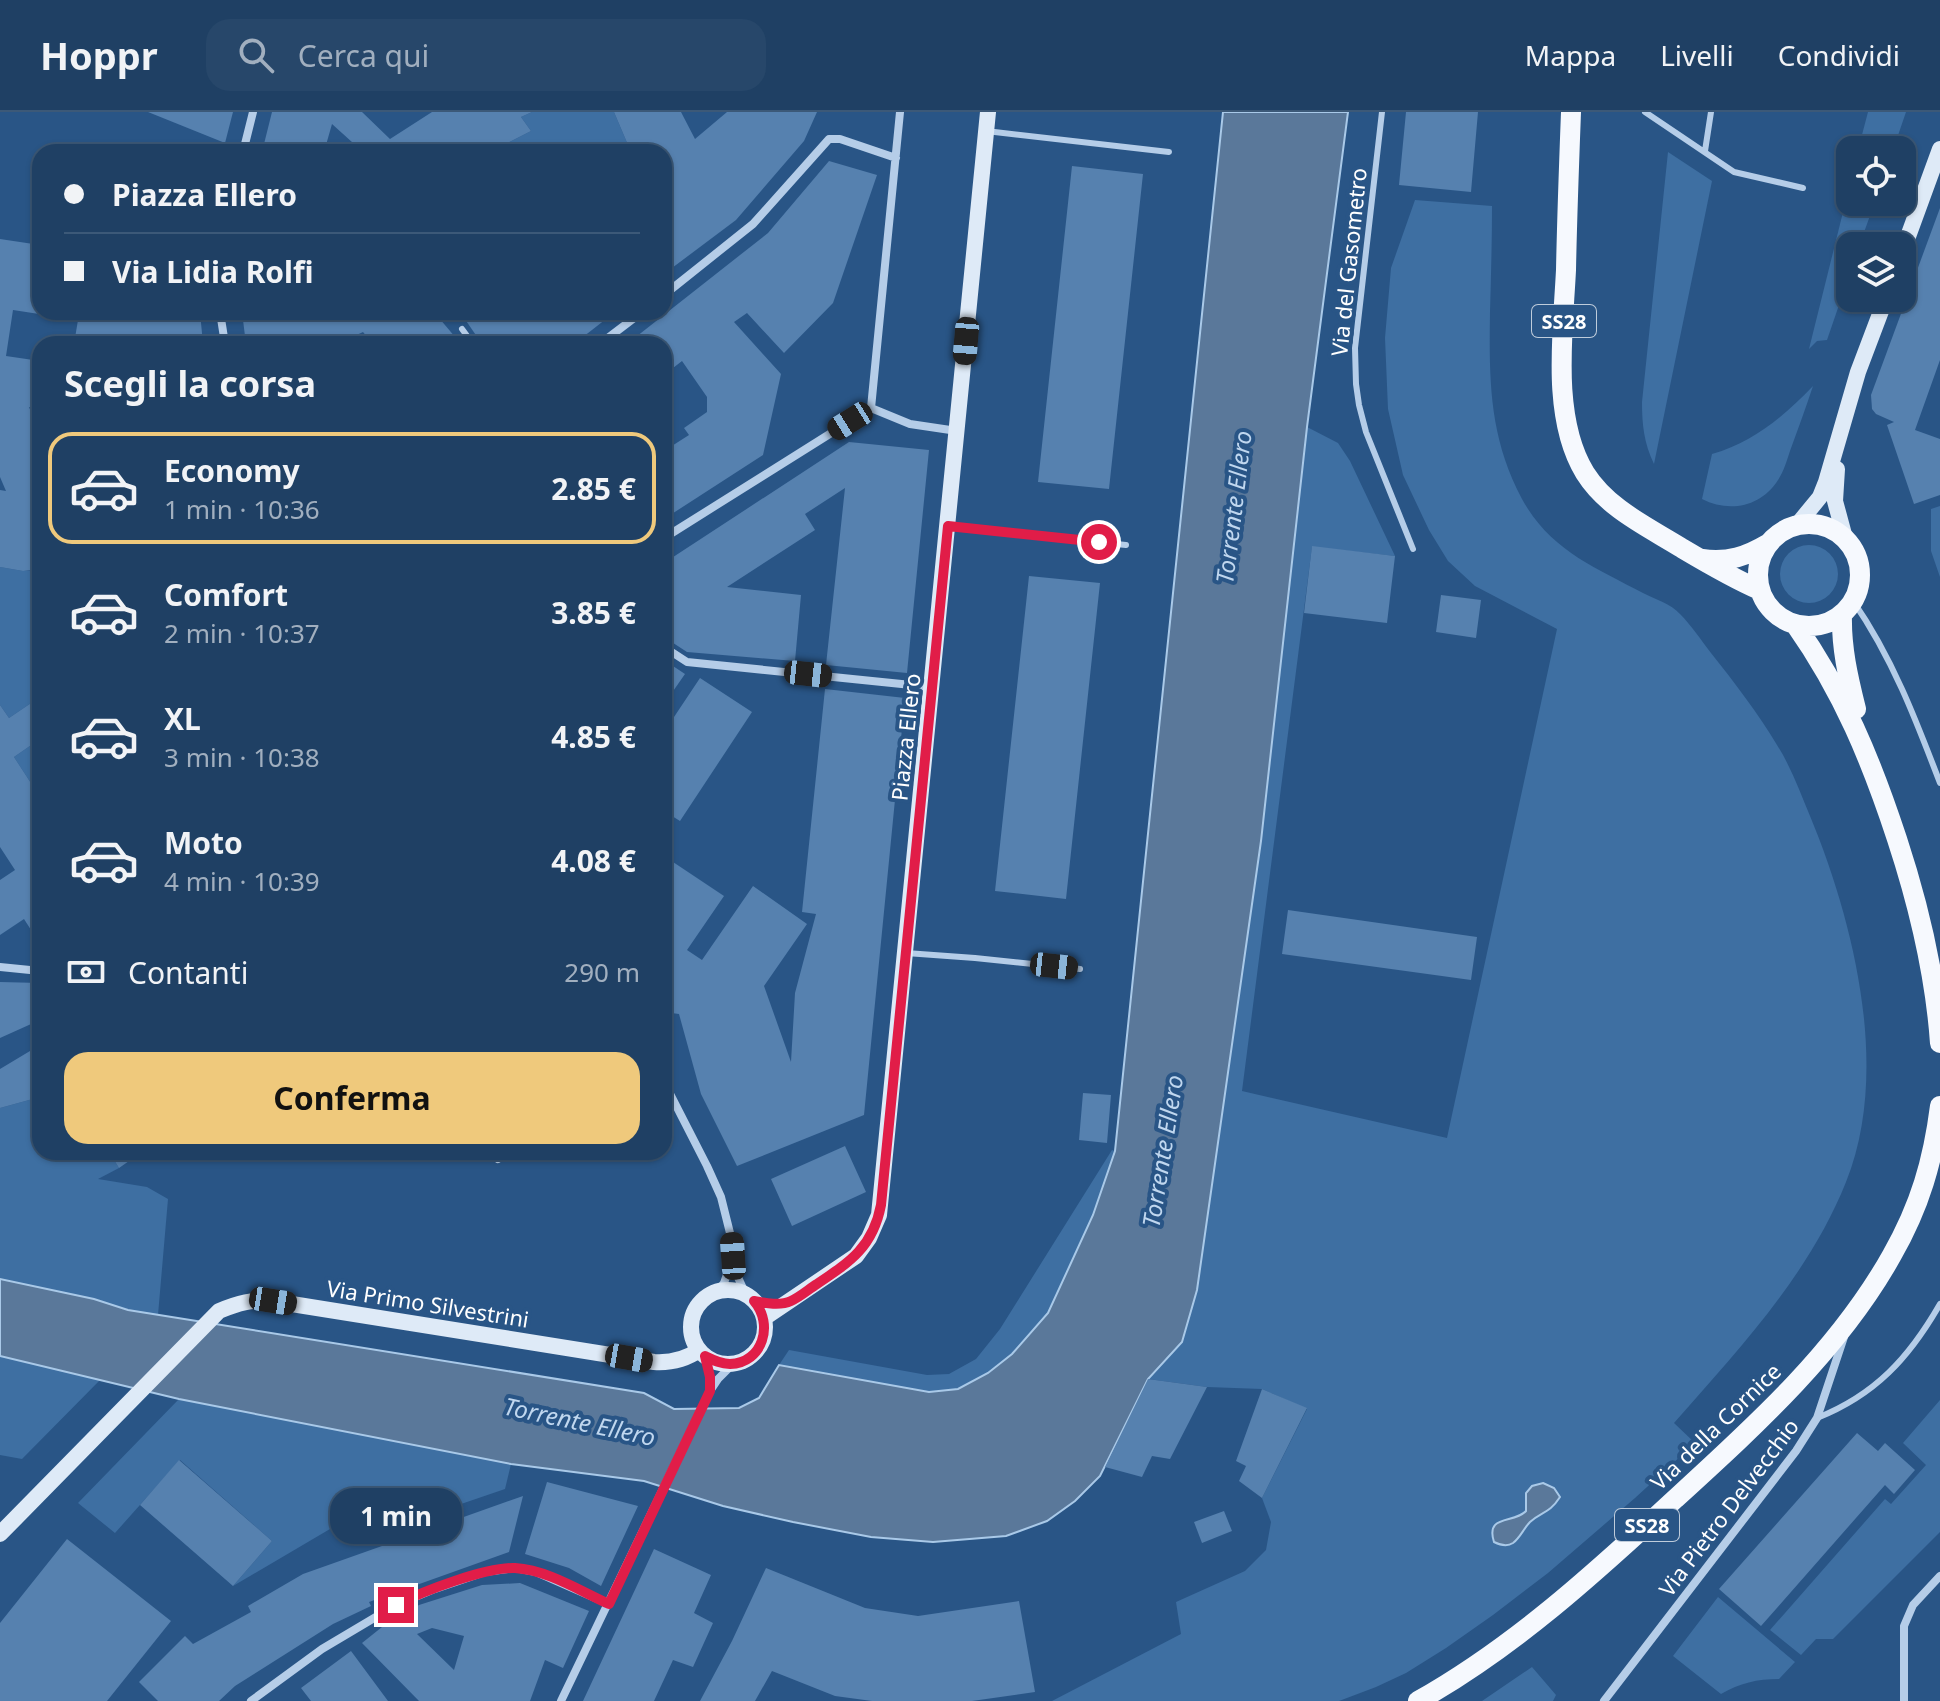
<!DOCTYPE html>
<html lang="it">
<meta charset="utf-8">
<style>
body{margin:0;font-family:"Noto Sans",sans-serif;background:#27476a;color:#f1f3f6;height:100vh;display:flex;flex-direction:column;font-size:30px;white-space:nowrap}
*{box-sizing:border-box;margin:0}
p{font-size:26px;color:#a1afbf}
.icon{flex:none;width:44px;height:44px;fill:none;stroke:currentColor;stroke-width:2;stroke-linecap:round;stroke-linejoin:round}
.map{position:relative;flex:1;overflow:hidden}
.drawer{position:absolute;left:32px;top:224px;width:640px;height:824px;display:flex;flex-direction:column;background:#1f4064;border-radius:24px;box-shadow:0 2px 6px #0004,0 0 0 2px #3c5978}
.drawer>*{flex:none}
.guide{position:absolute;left:32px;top:32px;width:640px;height:176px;border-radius:24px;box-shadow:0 2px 6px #0004,0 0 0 2px #3c5978;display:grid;align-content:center;height:176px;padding:0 32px;background:#1f4064}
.fabs{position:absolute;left:1836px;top:24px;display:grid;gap:16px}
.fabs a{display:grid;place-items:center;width:80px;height:80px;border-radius:16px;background:#1f4064;box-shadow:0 2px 6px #0004,0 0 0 2px #3c5978;font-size:40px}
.end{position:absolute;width:36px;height:36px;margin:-18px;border:10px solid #e11d48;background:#fff;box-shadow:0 0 0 4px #fff}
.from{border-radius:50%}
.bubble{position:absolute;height:56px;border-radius:24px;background:#1f4064;box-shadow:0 2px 6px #0004,0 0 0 2px #3c5978;font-size:26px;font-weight:700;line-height:56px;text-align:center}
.car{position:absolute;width:24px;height:48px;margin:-24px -12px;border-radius:10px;box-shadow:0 0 6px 2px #0007;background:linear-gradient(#222 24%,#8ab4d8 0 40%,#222 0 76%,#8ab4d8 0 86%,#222 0)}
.guide b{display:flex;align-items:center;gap:28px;height:76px;font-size:30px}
.guide b+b{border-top:2px solid #3c5978}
.guide i{width:20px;height:20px;background:#f1f3f6}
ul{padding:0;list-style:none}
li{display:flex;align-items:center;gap:24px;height:112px;margin:0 16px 12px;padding:0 16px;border:4px solid transparent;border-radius:24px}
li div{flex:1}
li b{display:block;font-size:30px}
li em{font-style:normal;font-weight:700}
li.current{border-color:#efc97c}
li>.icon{width:72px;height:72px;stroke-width:1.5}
h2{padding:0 32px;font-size:36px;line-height:96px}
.pay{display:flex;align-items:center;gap:20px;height:88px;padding:0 32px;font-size:30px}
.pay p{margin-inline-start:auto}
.action{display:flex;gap:16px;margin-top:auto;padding:16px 32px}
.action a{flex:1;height:92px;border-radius:24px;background:#efc97c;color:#111;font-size:32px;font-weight:700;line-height:92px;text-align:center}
header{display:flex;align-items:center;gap:48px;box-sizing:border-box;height:112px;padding:0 40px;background:#1f4064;border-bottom:2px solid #3c5978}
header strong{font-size:38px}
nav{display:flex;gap:44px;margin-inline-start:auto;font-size:28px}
.search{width:560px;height:72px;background:#27476a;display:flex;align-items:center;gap:20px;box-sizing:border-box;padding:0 28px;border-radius:24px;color:#a1afbf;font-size:30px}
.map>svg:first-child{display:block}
.green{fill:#3e6fa2}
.water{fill:#5a789a;stroke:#a9c9e8;stroke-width:2}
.building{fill:#5681af;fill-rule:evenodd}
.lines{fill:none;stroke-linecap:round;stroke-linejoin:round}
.lane{stroke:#b5cde8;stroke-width:6}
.street{stroke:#b5cde8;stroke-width:8}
.secondary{stroke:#deeaf7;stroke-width:16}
.primary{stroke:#f6f9fe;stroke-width:20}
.route{stroke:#e11d48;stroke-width:10}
.labels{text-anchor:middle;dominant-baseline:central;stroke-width:8;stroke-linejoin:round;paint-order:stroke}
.shield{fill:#295586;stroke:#bfccdb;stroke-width:2}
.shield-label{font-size:20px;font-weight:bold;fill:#fff}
.street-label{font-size:22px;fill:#fff;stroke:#295586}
.water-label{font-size:24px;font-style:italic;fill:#c0d7ef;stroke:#295586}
</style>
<header>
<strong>Hoppr</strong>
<div class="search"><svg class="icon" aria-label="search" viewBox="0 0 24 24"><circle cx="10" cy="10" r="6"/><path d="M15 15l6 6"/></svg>Cerca qui</div>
<nav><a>Mappa</a><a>Livelli</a><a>Condividi</a></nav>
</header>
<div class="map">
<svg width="1940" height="1589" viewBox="0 0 1940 1589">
<rect width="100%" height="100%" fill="#295586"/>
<!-- green -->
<path class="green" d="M532 0H614L631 40H490L531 19 521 5Z
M1868 0H1906L1893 38H1858Z
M1668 40 1712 69 1654 352C1644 331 1642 313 1642 290Z
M1850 72V90H1875L1859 134H1850V161L1827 228 1817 229 1809 237Z
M1415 88 1492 94C1492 129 1491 165 1490 200 1489 268 1489 325 1522 387 1550 438 1594 455 1643 481 1655 487 1671 492 1680 502 1691 513 1701 528 1711 541 1734 570 1758 601 1777 633 1791 655 1800 680 1810 704 1854 810 1891 959 1846 1070 1809 1163 1739 1237 1674 1311L1695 1331 1635 1386 1548 1461 1493 1503 1446 1536 1406 1561 1376 1575 1339 1589H1052L1181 1522 1176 1490 1245 1459 1266 1438 1271 1410 1262 1386 1307 1297 1262 1277 1207 1275 1148 1267 1182 1230 1197 1178 1261 729 1307 315 1338 331 1350 349 1395 444 1312 435 1242 979 1447 1026 1557 517 1475 474 1448 449 1429 418 1403 363 1388 297 1385 226 1391 156Z
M1813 274C1806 295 1798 317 1790 339 1787 348 1784 359 1778 368 1761 395 1729 401 1702 387L1712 342C1754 330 1784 304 1813 274Z
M1940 394V465L1931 439V397Z
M1780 462a29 29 0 1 1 58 0a29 29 0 1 1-58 0Z
M0 455 23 459 40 458V585L9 606 0 593Z
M40 627V685L14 645Z
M40 985V1040H109L119 1056 98 1067 147 1075 168 1087 158 1203 128 1198 94 1187 0 1167V996Z
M1112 1038 1115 1039 1093 1103 1048 1201 1012 1242 988 1261 958 1277 929 1280 779 1253 789 1238 927 1263 949 1262 976 1247 1000 1217Z
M0 1244 101 1267 22 1347 0 1343Z
M179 1287 511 1352 505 1377 347 1431 330 1417 233 1474 272 1429 180 1348 115 1421 78 1391Z
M1940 1288V1420L1833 1527H1816L1801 1543 1770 1518 1885 1387 1891 1392 1926 1353 1903 1331Z
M1718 1485 1795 1550 1779 1567C1757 1567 1740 1571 1721 1582L1673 1544Z
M1532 1555 1556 1583 1553 1589H1482Z"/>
<!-- water -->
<path class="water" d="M1223 0H1348L1307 315 1261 729 1197 1178 1182 1230 1148 1267 1100 1364 1075 1389 1047 1409 1006 1424 933 1430 871 1425 793 1410 723 1394 644 1369 511 1352 179 1287 0 1244V1167L94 1187 128 1198 644 1281 674 1297 739 1296 759 1286 779 1253 929 1280 958 1277 988 1261 1012 1242 1048 1201 1093 1103 1115 1039Z
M1543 1371 1554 1376 1560 1385C1549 1402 1542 1399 1530 1410 1524 1416 1520 1426 1513 1431 1507 1435 1500 1433 1494 1430 1485 1402 1514 1412 1526 1399V1381L1532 1374Z"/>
<!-- building -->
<path class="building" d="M148 0H233L225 31Z
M272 0H362L390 27 432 0H532L521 5 531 19 490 40H363L332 12 324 40H262Z
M614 0H681L695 27 727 0H817L804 29 736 108 664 162V40H631Z
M1406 0H1478L1471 80 1399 73Z
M829 49 877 63 833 191 784 241 747 201 734 210 781 262 763 343 664 407V339L689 323 684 316 707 300V285L682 249 664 263V232H627L768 121Z
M1072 54 1143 62 1109 377 1038 370Z
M1940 96V248L1915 318 1940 327V383L1914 392 1887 313 1894 310 1876 302 1872 297 1871 283Z
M0 127 40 133V200H200L203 232H74L78 208 13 198 6 244 40 249V297L29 295 40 322V457L23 459 0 455V378L6 379 0 365Z
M242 200H298V204L306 200H434L461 232H373L363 220 346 228 348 232H246Z
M460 200H615L574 232H482Z
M849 330 929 338 907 561 826 553 845 376 805 402 815 418 727 475 801 483 795 549 687 540 664 525V451Z
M1312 434 1395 444 1387 511 1304 501Z
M1029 464 1100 471 1066 787 995 779Z
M1441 483 1481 488 1476 526 1436 520Z
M664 548 685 562 669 585 664 582Z
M700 566 752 600 680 709 664 699V620Z
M825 577 905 586 864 1003 737 1054 701 982 679 902 664 900V744L724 784 687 838 702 848 753 774 807 812 764 874 791 950 795 881 816 802 802 800Z
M40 585V627L14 645 40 685V832L24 807 0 823V768L15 758 0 735V593L9 606Z
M1288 798 1477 825 1471 868 1282 842Z
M0 870 40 871V908L0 926Z
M40 933V985L0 996V957Z
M1083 981 1111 983 1107 1031 1079 1028Z
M845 1034 866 1080 792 1114 771 1067Z
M109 1040H142L119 1056Z
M1148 1267 1207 1275 1170 1347 1152 1344 1142 1365 1105 1355Z
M1262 1277 1307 1296 1262 1386 1239 1369 1246 1354 1236 1349Z
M1857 1321 1878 1339 1885 1331 1915 1358 1894 1382 1885 1373 1761 1514 1719 1477Z
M179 1348 272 1429 233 1474 140 1393Z
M547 1370 638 1394 601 1474 569 1456 525 1442Z
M523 1384 509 1440 369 1490 371 1494 333 1512 235 1574 219 1589H158L139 1570 185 1524 193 1532 251 1500 248 1494 303 1462Z
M1224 1399 1232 1419 1202 1431 1194 1410Z
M67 1427 171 1509 107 1589H0V1511Z
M654 1437 711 1463 694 1501 713 1511 693 1555 673 1548 654 1589H583Z
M766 1456 865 1496 918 1504 1019 1489 1035 1580 972 1589H872L835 1584 772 1559 755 1589H700L732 1529Z
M520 1471 589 1499 563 1556 545 1548 530 1589H419L362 1531 382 1515 419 1493 482 1473ZM432 1516 464 1524 454 1558 417 1522Z
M351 1539 388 1589H311L301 1576Z"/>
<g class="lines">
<!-- lane -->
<path class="lane" d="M1382 0 1355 236 1356 272 1359 293 1366 320 1413 437
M1645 0 1734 60 1803 76
M986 19 1169 40
M1705 39 1711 0
M462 217 473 232
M950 415 1126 433
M1853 489C1892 545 1916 608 1940 671
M906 841 975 846 1080 857
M1817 1306C1875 1283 1909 1246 1940 1192"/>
<!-- street -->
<path class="street" d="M243 40 253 0
M664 183 753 112 829 27H840L896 46
M220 200 225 232
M600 232 642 200
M871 296 900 0
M871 296 910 312 957 319
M664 426 871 296
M664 535 687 550 931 575
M0 855 40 859
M664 970 707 1054 721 1085 731 1125 736 1161 746 1183
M494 1040 498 1047
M716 1181 724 1171 732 1148
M705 1244 710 1265V1279
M251 1589 322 1537 396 1493 432 1478 485 1460 515 1456 536 1460 609 1492
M561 1589 710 1279 718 1267 733 1252
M1604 1589 1796 1339 1817 1306 1844 1225
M1904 1589V1514L1913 1493 1940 1464"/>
<!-- secondary -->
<path class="secondary" d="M1902 141 1940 37
M1837 357 1835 389 1845 426
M1797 413 1820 385 1826 370 1858 260 1886 186
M691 1215a37 37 0 1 1 74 0a37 37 0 1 1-74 0Z
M764 1206 856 1144 869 1126 879 1103 988 0
M0 1422 219 1199C238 1191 253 1187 273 1189L654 1250C671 1251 685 1248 699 1238"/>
<!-- primary -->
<path class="primary" d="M1571 0C1569 53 1567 105 1566 158 1563 220 1551 306 1585 361 1607 396 1646 414 1680 435 1707 451 1732 466 1760 478
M1758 463a51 51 0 1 1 102 0a51 51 0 1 1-102 0Z
M1702 447C1728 451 1747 444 1769 431
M1842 502C1841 535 1848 565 1856 597
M1795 512C1843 580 1871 648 1897 727 1919 794 1935 860 1940 931
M1418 1589C1514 1535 1595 1461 1675 1387 1755 1314 1839 1238 1892 1143 1920 1094 1933 1049 1940 994"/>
</g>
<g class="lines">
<!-- route -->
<path class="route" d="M396 1493C423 1479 486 1455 515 1456 548 1458 580 1479 609 1492L710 1279V1265L705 1244C713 1248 720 1252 730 1252 763 1251 774 1212 754 1189 765 1191 780 1194 791 1189 800 1185 809 1177 817 1172 850 1150 873 1135 881 1093L948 414 1099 430"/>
</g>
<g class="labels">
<!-- shield labels -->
<g class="shield">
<rect x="1532" y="193" width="64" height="32" rx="6"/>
<rect x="1615" y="1397" width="64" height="32" rx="6"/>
</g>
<g class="shield-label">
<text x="1564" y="209">SS28</text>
<text x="1647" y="1413">SS28</text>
</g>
<!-- street labels -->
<g class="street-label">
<text transform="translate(1348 150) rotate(-84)">Via del Gasometro</text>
<text transform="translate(905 625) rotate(-84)">Piazza Ellero</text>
<text transform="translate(428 1191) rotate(9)">Via Primo Silvestrini</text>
<text transform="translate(1715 1314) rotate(-44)">Via della Cornice</text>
<text transform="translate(1728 1395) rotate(-53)">Via Pietro Delvecchio</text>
</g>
<!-- water labels -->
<g class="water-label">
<text transform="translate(1233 395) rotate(-83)">Torrente Ellero</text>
<text transform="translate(1162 1039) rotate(-81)">Torrente Ellero</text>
<text transform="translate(580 1309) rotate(12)">Torrente Ellero</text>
</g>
</g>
</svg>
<div class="fabs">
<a><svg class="icon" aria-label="locate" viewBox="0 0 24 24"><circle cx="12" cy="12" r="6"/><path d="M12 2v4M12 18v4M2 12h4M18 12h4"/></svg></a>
<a><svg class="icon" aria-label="layers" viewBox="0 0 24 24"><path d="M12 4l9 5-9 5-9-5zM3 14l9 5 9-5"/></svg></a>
</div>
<i class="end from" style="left:1099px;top:430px"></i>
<i class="end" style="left:396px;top:1493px"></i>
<div class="bubble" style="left:330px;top:1376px;width:132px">1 min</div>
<i class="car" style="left:966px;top:229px;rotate:185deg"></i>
<i class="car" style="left:850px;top:309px;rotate:238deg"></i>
<i class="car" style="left:808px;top:562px;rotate:96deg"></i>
<i class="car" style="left:1054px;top:854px;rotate:96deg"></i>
<i class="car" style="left:733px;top:1144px;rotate:356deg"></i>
<i class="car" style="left:273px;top:1189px;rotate:99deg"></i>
<i class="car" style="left:629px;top:1246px;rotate:100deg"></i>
<div class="guide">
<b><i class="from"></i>Piazza Ellero</b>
<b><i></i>Via Lidia Rolfi</b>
</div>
<section class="drawer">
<h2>Scegli la corsa</h2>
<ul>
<li class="current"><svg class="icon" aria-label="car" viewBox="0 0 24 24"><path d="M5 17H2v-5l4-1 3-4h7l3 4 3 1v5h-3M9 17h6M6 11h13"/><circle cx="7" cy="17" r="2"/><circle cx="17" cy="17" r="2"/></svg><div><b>Economy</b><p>1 min · 10:36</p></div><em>2.85 €</em></li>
<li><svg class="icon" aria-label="car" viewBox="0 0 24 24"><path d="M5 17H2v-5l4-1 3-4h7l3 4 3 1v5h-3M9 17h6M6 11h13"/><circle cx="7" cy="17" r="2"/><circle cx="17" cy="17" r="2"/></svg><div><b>Comfort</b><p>2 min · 10:37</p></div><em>3.85 €</em></li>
<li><svg class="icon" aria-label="car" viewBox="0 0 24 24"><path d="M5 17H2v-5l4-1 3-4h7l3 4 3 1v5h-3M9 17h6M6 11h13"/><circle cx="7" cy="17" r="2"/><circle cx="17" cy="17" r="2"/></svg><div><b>XL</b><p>3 min · 10:38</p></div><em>4.85 €</em></li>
<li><svg class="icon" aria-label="car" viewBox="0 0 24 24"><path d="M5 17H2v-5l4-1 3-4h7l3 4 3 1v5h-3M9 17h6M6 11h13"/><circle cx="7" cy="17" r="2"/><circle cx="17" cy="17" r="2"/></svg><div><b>Moto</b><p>4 min · 10:39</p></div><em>4.08 €</em></li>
</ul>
<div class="pay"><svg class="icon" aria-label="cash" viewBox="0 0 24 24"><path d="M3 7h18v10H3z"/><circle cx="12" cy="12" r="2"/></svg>Contanti<p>290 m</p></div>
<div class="action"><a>Conferma</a></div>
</section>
</div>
